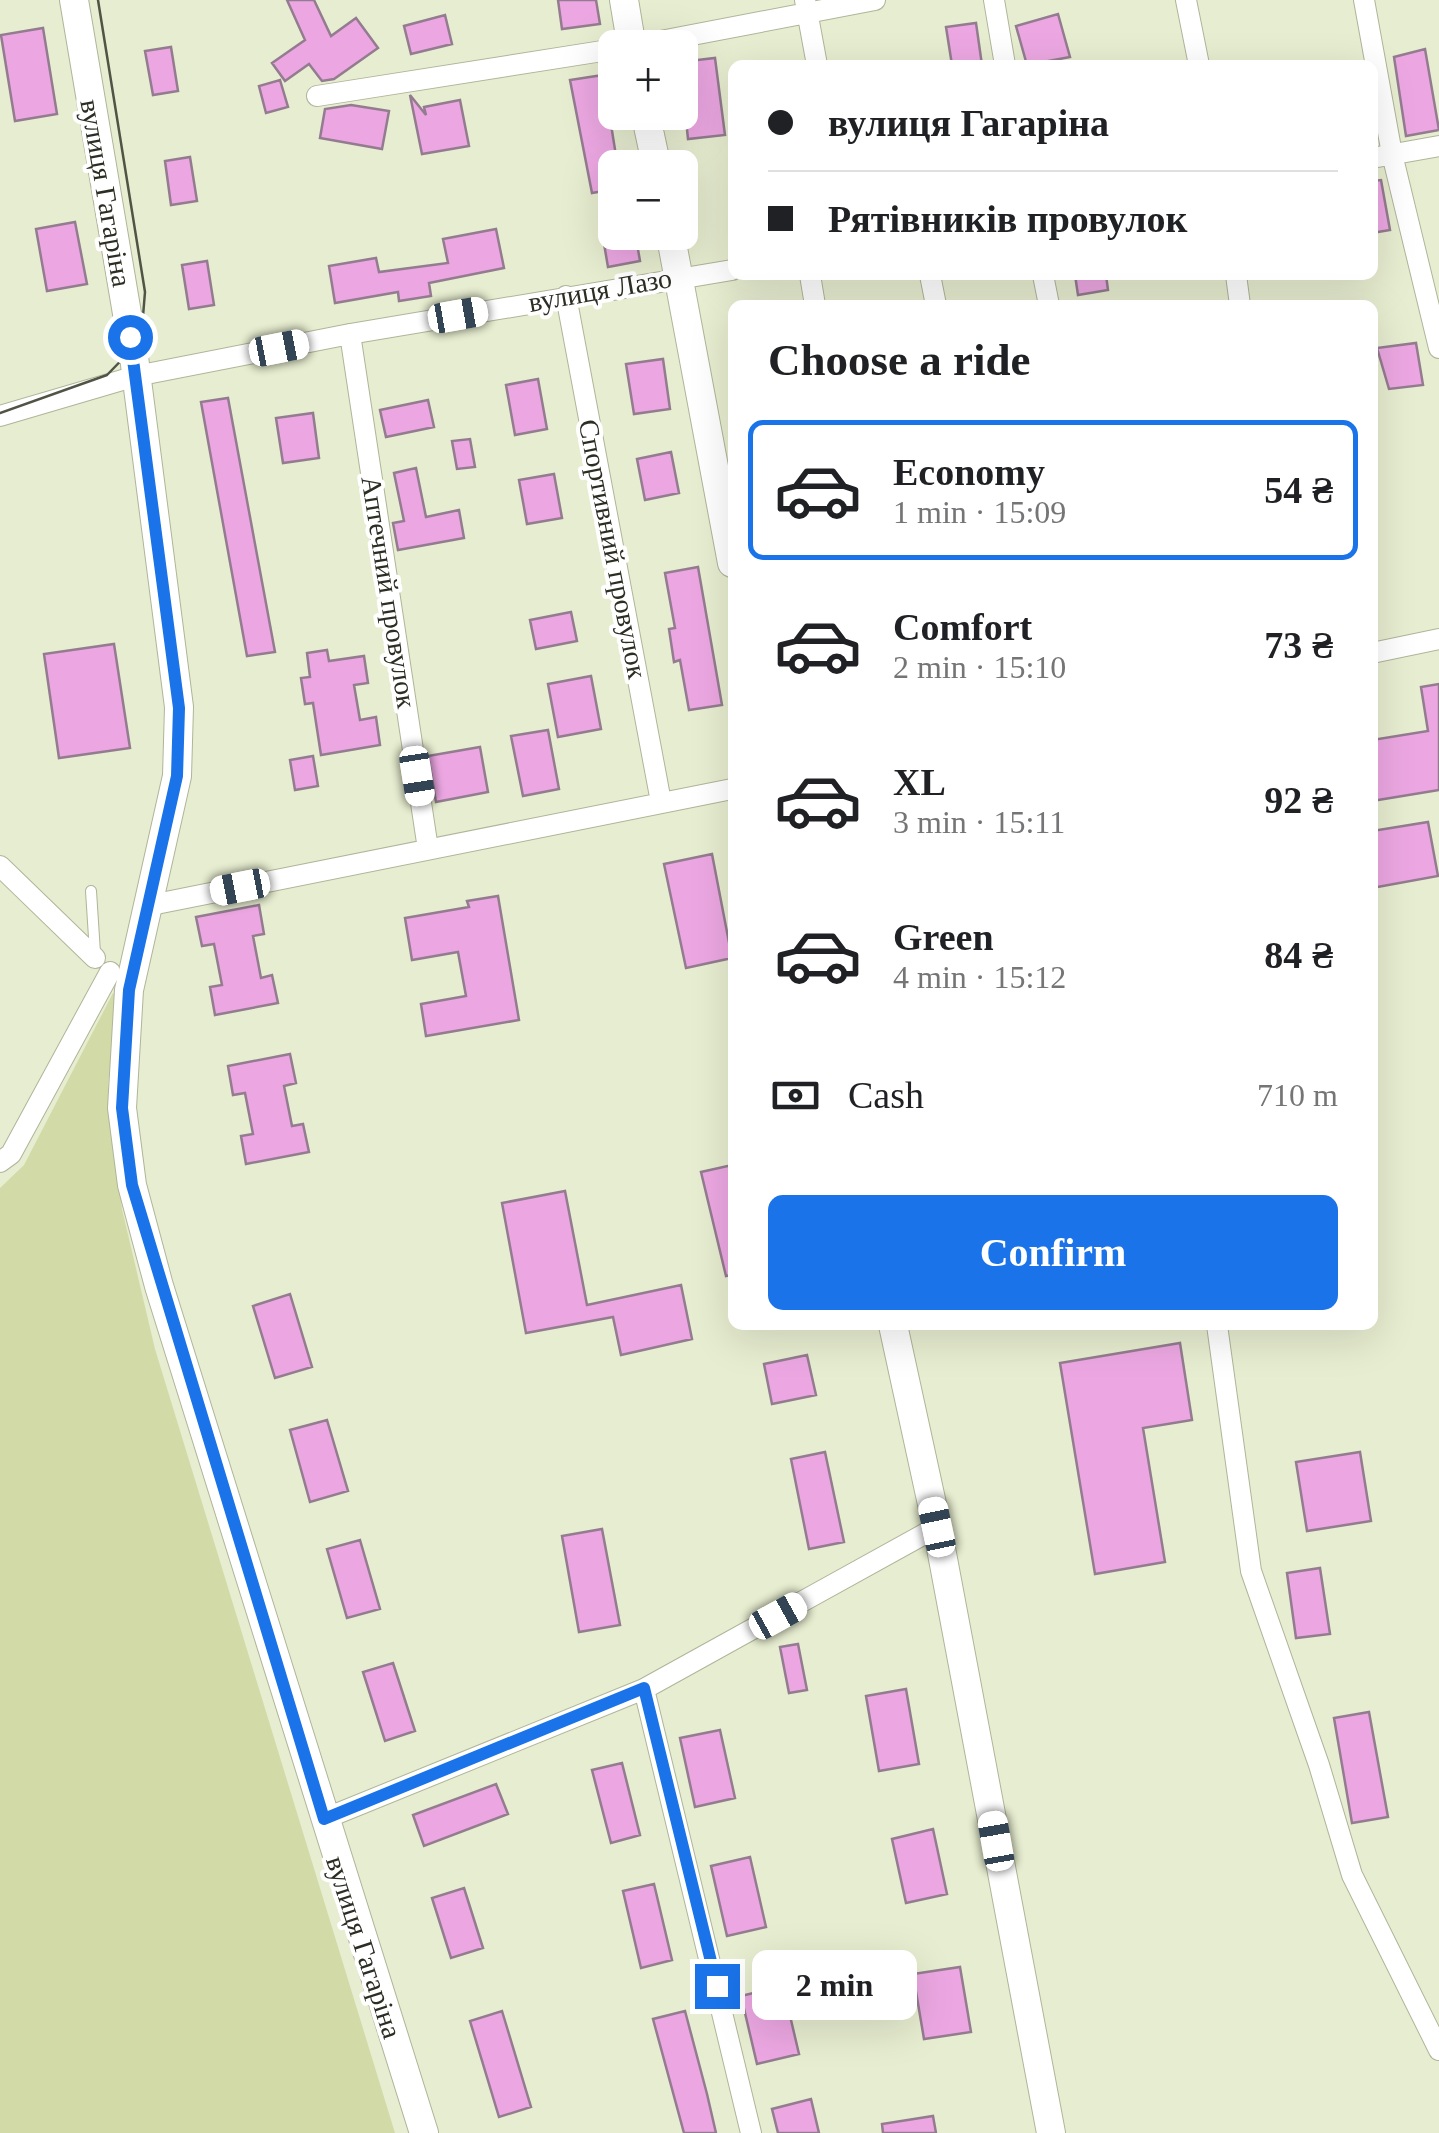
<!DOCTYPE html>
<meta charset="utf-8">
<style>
body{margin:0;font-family:Georgia,serif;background:#f6f6f6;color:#202124;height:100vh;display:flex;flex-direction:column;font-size:38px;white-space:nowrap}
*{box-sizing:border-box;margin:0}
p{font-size:32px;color:#757577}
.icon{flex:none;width:55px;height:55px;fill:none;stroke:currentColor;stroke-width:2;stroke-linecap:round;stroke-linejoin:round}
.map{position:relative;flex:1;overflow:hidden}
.panel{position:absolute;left:728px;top:300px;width:650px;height:1030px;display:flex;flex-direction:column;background:#fff;border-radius:15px;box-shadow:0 10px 40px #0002}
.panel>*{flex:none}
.banner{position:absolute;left:728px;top:60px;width:650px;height:220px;border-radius:15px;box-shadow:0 10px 40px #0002;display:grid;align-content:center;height:220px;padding:0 40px;background:#fff}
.fabs{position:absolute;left:598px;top:30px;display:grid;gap:20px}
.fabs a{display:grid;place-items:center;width:100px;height:100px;border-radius:15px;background:#fff;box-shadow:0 10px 40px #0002;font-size:50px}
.end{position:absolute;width:45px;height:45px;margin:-22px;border:12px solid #1a73e8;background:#fff;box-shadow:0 0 0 5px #fff}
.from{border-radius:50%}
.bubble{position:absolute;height:70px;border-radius:15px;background:#fff;box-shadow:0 10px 40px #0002;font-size:32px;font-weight:700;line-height:70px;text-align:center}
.car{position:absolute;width:30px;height:60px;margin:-30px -15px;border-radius:12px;box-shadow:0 0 8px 2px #0007;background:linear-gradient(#fff 24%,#345 0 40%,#fff 0 76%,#345 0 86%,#fff 0)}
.banner b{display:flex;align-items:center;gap:35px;height:95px;font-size:38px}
.banner b+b{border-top:2px solid #e0e0e0}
.banner i{width:25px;height:25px;background:#202124}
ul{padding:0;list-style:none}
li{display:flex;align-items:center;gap:30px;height:140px;margin:0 20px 15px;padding:0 20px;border:5px solid transparent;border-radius:15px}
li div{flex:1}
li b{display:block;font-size:38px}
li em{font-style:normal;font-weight:700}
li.selected{border-color:#1a73e8}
li>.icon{width:90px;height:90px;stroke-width:1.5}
h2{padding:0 40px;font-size:45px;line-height:120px}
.pay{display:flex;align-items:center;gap:25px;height:110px;padding:0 40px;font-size:38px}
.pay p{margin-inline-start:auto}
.action{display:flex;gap:20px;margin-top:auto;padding:20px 40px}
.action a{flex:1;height:115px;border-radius:15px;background:#1a73e8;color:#fff;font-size:40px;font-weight:700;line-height:115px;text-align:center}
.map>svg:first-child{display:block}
.green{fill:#d2dba8}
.building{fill:#eca7e2;stroke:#937c8f;stroke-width:2.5}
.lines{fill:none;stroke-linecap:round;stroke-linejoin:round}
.lane-casing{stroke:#afb599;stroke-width:12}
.street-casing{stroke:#afb599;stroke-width:22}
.secondary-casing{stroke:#afb599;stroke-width:30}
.lane{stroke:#fff;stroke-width:10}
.street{stroke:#fff;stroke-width:20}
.secondary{stroke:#fff;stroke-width:28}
.tram{stroke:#505445;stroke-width:2.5}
.route{stroke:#1a73e8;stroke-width:12}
.labels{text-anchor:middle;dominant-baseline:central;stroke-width:8;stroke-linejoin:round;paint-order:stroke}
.street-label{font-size:28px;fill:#2b2e23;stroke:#fff}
</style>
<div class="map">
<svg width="1439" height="2133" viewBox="0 0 1439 2133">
<rect width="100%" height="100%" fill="#e7edd0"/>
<!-- green -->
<path class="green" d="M113 993 117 996 108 1085 122 1209 155 1349 395 2133H0V1188L24 1165Z"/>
<!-- building -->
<path class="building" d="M287 0H314L331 36 356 18 378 48 334 79 322 81 309 64 285 81 272 63 305 40Z
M558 0H596L600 24 562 29Z
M1058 14 1070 57 1027 65 1016 26Z
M445 15 452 44 411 54 404 26Z
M976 23 982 65H952L946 27Z
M43 28 57 114 15 121 1 35Z
M171 47 178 91 153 95 145 51Z
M1425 49 1439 130 1406 136 1394 57Z
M715 58 725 135 688 139 680 62Z
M603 75 618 168 615 189 592 193 570 80Z
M280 80 288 107 266 113 259 86Z
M410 95 426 115 424 107 460 100 469 146 422 154Z
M351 105 389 111 382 149 320 138 325 109Z
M190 157 197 201 171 205 165 161Z
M1381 180 1390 230 1372 233V181Z
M75 222 87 284 47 291 36 229Z
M496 229 504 268 429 283 431 296 399 301 398 292 335 303 329 266 376 258 379 272 448 263 443 239Z
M602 232H635L640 261 608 267Z
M207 261 214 305 189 309 182 265Z
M1075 275H1106L1108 290 1078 295Z
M1416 343 1423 385 1389 389 1377 348Z
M663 359 670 409 634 414 626 364Z
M538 379 547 429 515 435 506 385Z
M228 398 275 652 247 656 201 402Z
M428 400 434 427 386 437 380 410Z
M313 413 319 458 283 463 276 418Z
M470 439 475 467 457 469 452 441Z
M671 452 679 493 645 500 637 459Z
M416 468 426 517 459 510 464 538 398 550 393 523 404 521 394 473Z
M554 474 562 518 527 524 519 480Z
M698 567 722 705 689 710 680 660 674 662 669 629 675 628 665 573Z
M571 612 577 641 536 649 530 620Z
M114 644 130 748 59 758 44 654Z
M327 650 329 661 364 656 368 683 354 685 360 720 376 717 380 745 321 755 313 703 305 704 301 678 310 677 307 653Z
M591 676 601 729 558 737 548 684Z
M1439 684V790L1372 801V740L1428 731 1421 687Z
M548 730 559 789 523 796 511 736Z
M480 747 488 792 436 802 428 756Z
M313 756 318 786 295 790 290 760Z
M1428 822 1438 876 1372 888V831Z
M712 854 732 958 686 968 664 864Z
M498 896 519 1020 426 1036 421 1004 466 996 458 952 412 960 405 918 469 907 467 901Z
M259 905 264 934 253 936 261 978 272 975 278 1003 215 1015 210 987 222 985 214 944 202 946 196 917Z
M290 1054 296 1083 284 1086 292 1126 303 1124 309 1152 246 1164 241 1136 253 1134 245 1093 233 1095 228 1066Z
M732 1165V1275L726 1276 701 1172Z
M565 1191 587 1305 681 1285 692 1339 621 1355 613 1317 526 1333 502 1203Z
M290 1294 312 1367 275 1378 253 1306Z
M1180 1343 1192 1420 1143 1428 1165 1562 1095 1574 1060 1363Z
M807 1355 816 1395 772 1404 764 1364Z
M327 1420 348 1491 310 1502 290 1430Z
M825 1452 844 1542 809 1549 791 1459Z
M1360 1452 1371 1521 1307 1531 1296 1462Z
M602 1529 620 1625 579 1632 562 1536Z
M360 1540 380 1609 347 1618 327 1549Z
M1320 1568 1330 1634 1296 1638 1287 1573Z
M798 1644 807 1690 789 1693 780 1647Z
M393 1663 415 1731 385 1741 363 1672Z
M906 1689 919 1764 879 1771 866 1696Z
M1369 1712 1388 1817 1352 1823 1334 1718Z
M720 1730 735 1798 695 1807 680 1738Z
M622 1763 640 1835 611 1843 592 1770Z
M496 1784 508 1814 424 1846 413 1815Z
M933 1829 947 1894 906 1903 892 1839Z
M750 1857 766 1927 727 1936 711 1866Z
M654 1884 672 1960 641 1968 623 1891Z
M464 1888 483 1948 451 1958 432 1898Z
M960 1967 971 2032 924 2039 913 1974Z
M783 1986 799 2054 757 2064 741 1996Z
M502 2011 531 2107 499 2117 470 2021Z
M685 2011 707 2094 716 2133H684L653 2019Z
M811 2099 819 2133H778L772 2109Z
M933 2116 936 2133H883L882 2124Z"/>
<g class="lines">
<!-- lane casing -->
<g class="lane-casing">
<path id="lane" d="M91 891 95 953"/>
</g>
<!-- street casing -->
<g class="street-casing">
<path id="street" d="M805 0 817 65
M994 0 1005 65
M1186 0 1199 65
M1364 0 1392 154 1439 348
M624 48 875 0
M317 96 615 49
M1372 158 1439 146
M810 275 815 305
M930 275 936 305
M1043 275 1049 305
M1236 275 1240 305
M566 296 661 802
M350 334 428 849
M0 416 136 376 350 334 732 270
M1372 653 1439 639
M0 866 95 958
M146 906 732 789
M0 1162 11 1154 110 972
M1217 1325 1251 1571 1319 1765 1352 1875 1439 2050
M644 1689 751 2133
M324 1819 644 1689 937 1527"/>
</g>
<!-- secondary casing -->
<g class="secondary-casing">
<path id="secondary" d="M74 0 133 349 179 707 177 776 129 990 122 1108 132 1185 159 1286 424 2133
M624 0 632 48
M645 112 657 168
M670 232 732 563
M893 1325 937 1527 1051 2133"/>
</g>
<!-- lane -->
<use href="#lane" class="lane"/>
<!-- street -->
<use href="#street" class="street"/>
<!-- secondary -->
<use href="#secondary" class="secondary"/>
<!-- tram -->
<path class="tram" d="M0 413 107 375 141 340 145 292 98 0"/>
</g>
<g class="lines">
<!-- route -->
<path class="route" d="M130 337 179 708 177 776 129 990 122 1108 132 1185 324 1819 644 1688 717 1986"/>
</g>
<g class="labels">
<!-- street labels -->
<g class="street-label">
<text transform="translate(106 193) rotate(80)">вулиця Гагаріна</text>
<text transform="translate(600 290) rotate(-10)">вулиця Лазо</text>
<text transform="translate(613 549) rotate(79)">Спортивний провулок</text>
<text transform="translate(389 592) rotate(81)">Аптечний провулок</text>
<text transform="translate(364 1947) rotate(72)">вулиця Гагаріна</text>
</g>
</g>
</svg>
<div class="fabs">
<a>+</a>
<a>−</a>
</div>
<i class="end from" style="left:130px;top:337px"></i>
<i class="end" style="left:717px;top:1986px"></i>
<div class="bubble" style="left:752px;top:1950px;width:165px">2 min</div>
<i class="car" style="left:458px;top:315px;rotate:80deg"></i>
<i class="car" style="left:279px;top:348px;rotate:79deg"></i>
<i class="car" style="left:417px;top:776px;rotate:171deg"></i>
<i class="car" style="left:240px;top:887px;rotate:259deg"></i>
<i class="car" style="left:937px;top:1527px;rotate:348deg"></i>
<i class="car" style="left:778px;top:1616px;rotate:61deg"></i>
<i class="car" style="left:996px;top:1841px;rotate:350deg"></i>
<div class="banner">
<b><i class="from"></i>вулиця Гагаріна</b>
<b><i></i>Рятівників провулок</b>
</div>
<section class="panel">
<h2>Choose a ride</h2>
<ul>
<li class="selected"><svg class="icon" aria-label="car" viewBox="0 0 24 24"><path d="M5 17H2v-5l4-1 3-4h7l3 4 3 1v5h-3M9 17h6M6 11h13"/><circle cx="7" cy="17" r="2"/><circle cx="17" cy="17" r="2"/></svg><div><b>Economy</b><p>1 min · 15:09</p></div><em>54 ₴</em></li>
<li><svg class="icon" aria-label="car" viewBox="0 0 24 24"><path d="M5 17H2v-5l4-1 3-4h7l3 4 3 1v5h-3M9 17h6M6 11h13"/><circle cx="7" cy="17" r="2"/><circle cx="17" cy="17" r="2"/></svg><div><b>Comfort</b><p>2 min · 15:10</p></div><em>73 ₴</em></li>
<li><svg class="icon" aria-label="car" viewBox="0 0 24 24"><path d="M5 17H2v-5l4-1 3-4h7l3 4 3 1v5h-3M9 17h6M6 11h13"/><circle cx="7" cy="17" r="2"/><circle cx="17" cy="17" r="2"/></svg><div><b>XL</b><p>3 min · 15:11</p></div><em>92 ₴</em></li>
<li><svg class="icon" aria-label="car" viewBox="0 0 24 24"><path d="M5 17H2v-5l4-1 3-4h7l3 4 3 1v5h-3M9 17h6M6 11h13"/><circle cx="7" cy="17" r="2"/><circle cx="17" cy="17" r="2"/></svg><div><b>Green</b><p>4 min · 15:12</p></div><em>84 ₴</em></li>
</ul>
<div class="pay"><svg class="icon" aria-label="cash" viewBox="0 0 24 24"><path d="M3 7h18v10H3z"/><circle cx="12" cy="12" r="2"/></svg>Cash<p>710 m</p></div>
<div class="action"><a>Confirm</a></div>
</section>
</div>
